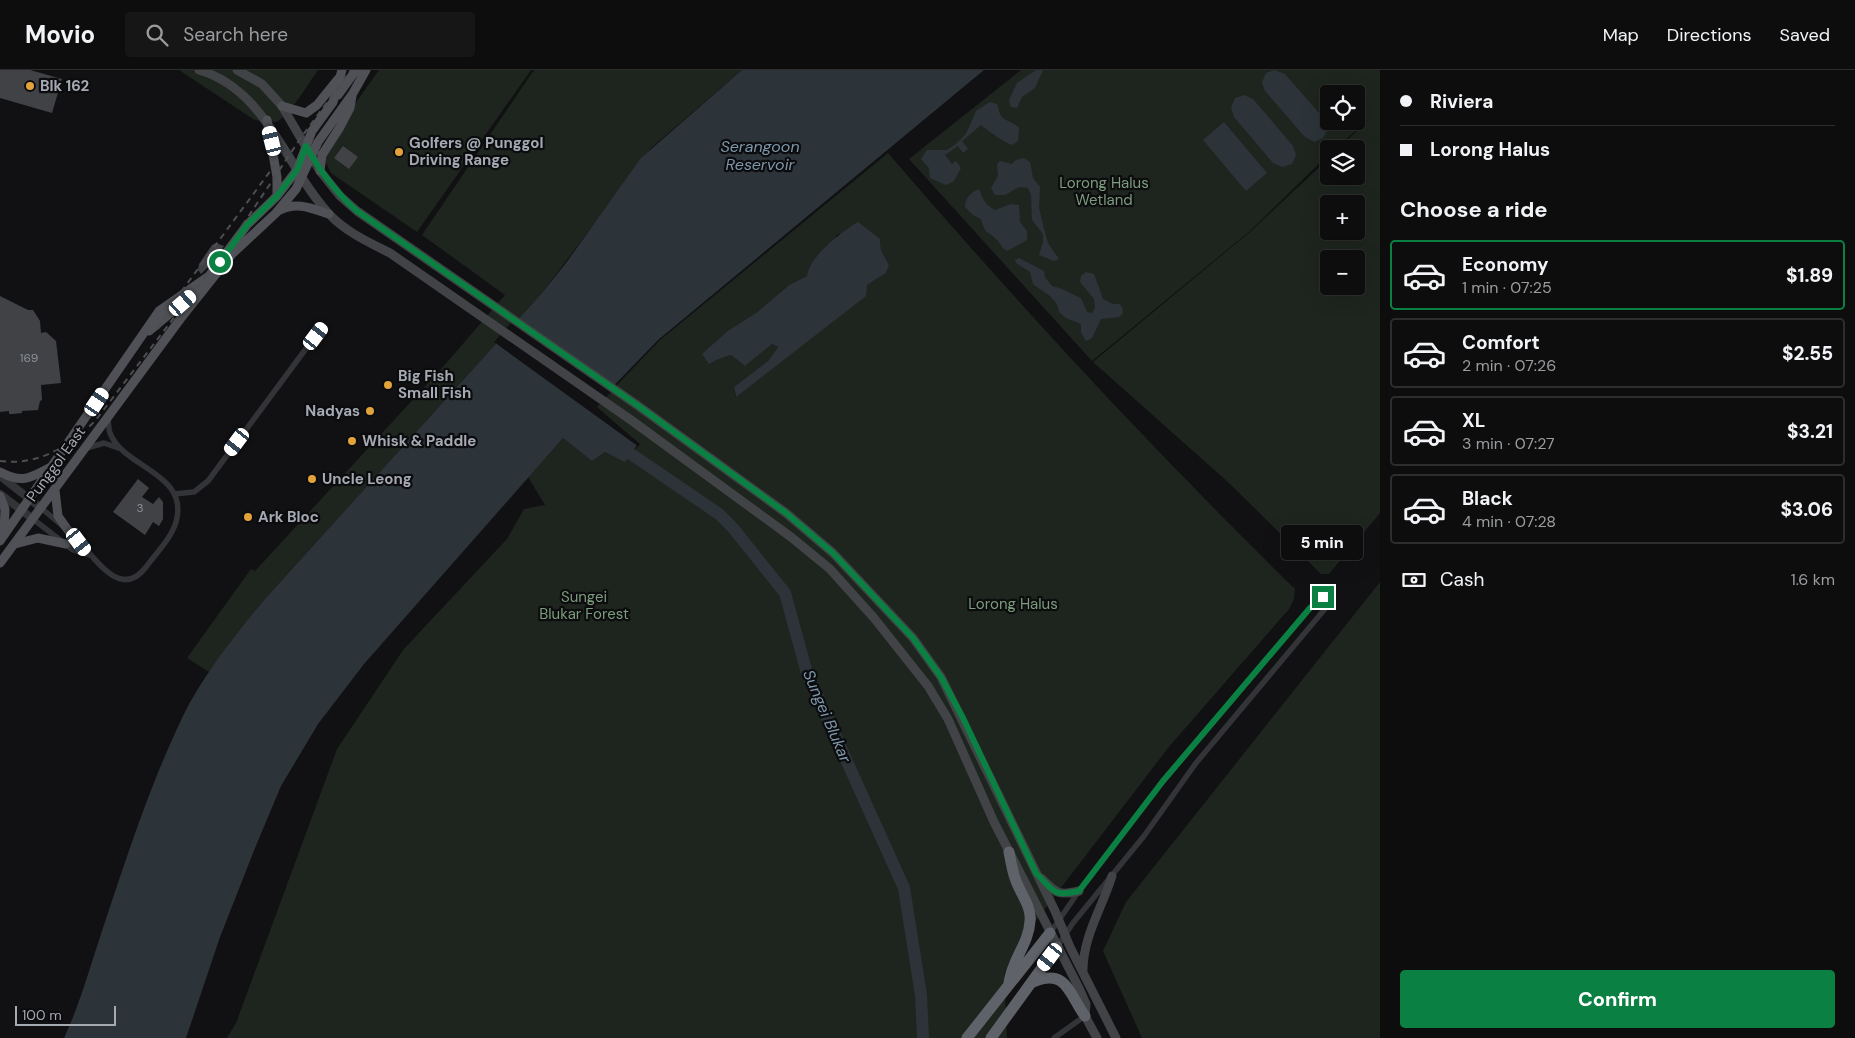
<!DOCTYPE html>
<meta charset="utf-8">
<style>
body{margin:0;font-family:"DM Sans",sans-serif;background:#161617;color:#f1f3f6;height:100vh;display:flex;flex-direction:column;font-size:19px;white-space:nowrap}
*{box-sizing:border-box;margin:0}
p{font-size:16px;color:#9a9c9e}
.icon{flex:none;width:28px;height:28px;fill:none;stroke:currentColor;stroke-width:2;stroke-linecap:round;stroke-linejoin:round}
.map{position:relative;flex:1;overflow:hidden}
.side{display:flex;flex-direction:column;background:#0d0d0e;width:475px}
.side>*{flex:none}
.hud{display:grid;align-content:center;height:110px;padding:0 20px;background:#0d0d0e}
.tools{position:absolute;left:1320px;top:15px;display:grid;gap:10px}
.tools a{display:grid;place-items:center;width:45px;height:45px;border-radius:5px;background:#0d0d0e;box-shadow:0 5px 20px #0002,0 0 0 1px #2d2d2e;font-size:25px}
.scale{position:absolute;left:15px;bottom:12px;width:101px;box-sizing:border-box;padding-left:5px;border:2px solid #a4a9b2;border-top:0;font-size:14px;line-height:18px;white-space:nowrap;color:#a4a9b2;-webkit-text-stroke:4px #0c0c0e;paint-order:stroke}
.end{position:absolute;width:22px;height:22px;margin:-11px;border:6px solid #0b8043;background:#fff;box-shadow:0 0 0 2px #fff}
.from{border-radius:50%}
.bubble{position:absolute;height:35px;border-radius:5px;background:#0d0d0e;box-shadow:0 5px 20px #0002,0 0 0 1px #2d2d2e;font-size:16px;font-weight:800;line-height:35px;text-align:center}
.car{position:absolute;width:15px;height:30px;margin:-15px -8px;border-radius:6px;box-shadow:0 0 4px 1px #0007;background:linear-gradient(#fff 24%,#345 0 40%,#fff 0 76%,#345 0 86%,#fff 0)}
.hud b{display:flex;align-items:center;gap:18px;height:48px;font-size:19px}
.hud b+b{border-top:1px solid #2d2d2e}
.hud i{width:12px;height:12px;background:#f1f3f6}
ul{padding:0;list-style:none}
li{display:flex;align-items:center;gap:15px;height:70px;margin:0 10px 8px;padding:0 10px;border:2px solid #2d2d2e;border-radius:5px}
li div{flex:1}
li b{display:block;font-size:19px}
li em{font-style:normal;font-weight:800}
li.selected{border-color:#0b8043}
li>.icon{width:45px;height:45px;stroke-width:1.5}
h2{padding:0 20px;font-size:22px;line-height:60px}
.pay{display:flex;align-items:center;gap:12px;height:55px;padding:0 20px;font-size:19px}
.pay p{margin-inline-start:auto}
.primary-button{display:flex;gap:10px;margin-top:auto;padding:10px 20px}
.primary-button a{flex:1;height:58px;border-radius:5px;background:#0b8043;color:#fff;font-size:20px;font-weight:800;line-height:58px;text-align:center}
header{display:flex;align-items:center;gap:30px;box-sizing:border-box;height:70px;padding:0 25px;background:#0d0d0e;border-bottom:1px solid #2d2d2e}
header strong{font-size:24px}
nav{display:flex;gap:28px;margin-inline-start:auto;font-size:18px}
.search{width:350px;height:45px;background:#161617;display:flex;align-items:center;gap:12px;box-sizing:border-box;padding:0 18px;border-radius:5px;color:#9a9c9e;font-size:19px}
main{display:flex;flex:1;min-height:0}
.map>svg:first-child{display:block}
.green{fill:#1e251f;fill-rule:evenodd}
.water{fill:#2c343a}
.pier{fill:#111113}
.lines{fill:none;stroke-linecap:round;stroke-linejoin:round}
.river{stroke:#2c343a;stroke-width:12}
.building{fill:#404246}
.minor{stroke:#333437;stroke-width:5.5}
.tertiary{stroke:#333437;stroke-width:8}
.secondary{stroke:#414347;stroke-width:9}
.primary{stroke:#4f5156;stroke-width:9}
.motorway{stroke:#5f6268;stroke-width:11}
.rail{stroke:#4c4e52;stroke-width:2;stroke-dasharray:6 5;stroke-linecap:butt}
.route{stroke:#0b8043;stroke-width:6}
.poi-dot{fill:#e2a33b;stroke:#0c0c0e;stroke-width:2}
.labels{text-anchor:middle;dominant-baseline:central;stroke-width:4.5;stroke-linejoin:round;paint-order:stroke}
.number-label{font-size:12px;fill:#8b8f97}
.poi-label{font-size:15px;font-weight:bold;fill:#a4a9b2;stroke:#0c0c0e;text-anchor:start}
.park-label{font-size:15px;fill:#7c9c7d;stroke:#0c0c0e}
.street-label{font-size:15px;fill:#a4a9b2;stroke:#0c0c0e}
.water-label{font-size:16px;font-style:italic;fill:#7d97ab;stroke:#0c0c0e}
</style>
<header>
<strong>Movio</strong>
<div class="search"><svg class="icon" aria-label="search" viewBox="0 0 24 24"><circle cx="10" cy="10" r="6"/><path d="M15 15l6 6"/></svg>Search here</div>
<nav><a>Map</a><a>Directions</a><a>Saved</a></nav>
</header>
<main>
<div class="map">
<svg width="1380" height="968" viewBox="0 0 1380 968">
<rect width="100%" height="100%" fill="#111113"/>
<!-- green -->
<path class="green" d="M179 0H318C309 12 289 47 276 52 267 54 261 52 253 49Z
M379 0H531L417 162 331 103 324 88 325 76Z
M534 0H742L651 78 542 223 264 530 209 602 187 588 251 499 255 501 443 297 505 225 422 165Z
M1021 0H1380V443L1329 504H1321L1229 413 1093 292 1251 161 1329 88V106H1356V79H1338L1371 47 1335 79H1329V84L1250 161 1092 291 909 89ZM1329 24H1356V51H1329ZM1329 134H1356V161H1329ZM1329 189H1356V216H1329Z
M888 83C1018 234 1152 379 1295 519L1294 529 1289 539 1168 678 1021 870 1004 904 1007 968H227L236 953 337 679 403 580 507 469 524 439 545 435 528 407 563 368 592 391 605 382 625 391 640 374 596 337 660 270ZM838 164 880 169 881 180 889 195 886 203 867 215 735 326 734 317 768 291 778 277 772 274 745 296 731 285 715 290 729 260 756 243 789 215 807 206Z
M1380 512V968H1142L1103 881 1126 832Z"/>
<!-- water -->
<path class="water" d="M742 0H984L658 270 593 337 637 375 625 392 605 382 592 391 563 368 364 594 318 654 281 716 255 778 220 867 186 968H64C80 934 90 897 102 861 126 789 149 717 182 648 203 605 234 567 264 530L542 223 566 193 641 88Z
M1036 0H1043L1035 18 1022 27 1017 38 1011 37 1009 30 1017 13Z
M1274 0 1285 4 1325 50 1328 59 1323 68 1314 72 1305 67 1265 21 1262 12 1266 3Z
M1244 25 1253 29 1293 76 1296 85 1292 94 1282 97 1273 93 1234 47 1231 37 1235 28Z
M990 32 997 34C999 38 999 43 1001 46 1006 52 1014 52 1019 58L1018 71 1012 75C1005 73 987 60 981 55L962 71 968 79 963 83 958 76 945 85 952 94 956 91 961 98 954 111 946 115 930 108 929 98 921 89 927 80H947L956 74 966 64 976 41Z
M1224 52 1267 103 1246 121 1203 70Z
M1024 88 1030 92 1033 108 1040 117 1039 138 1044 159 1048 173 1059 189 1054 191 1039 185 1043 172V164L1032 150 1031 125 1028 118 1019 117 1005 125H995L991 118 998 106 997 94 1000 91 1012 94 1016 90Z
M979 119C983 129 984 134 995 140L1011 134 1019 135 1020 152 1027 161V170L1007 181C1000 177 1001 173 996 169 986 159 986 166 981 149L973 145 965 137C965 128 971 122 979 119Z
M858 152 880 169 881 180 889 195 886 203 867 215 866 226 736 327 734 317 768 291 778 277 772 274 745 296 731 285 716 290 709 294 702 284 729 260 756 243 789 215 807 206C810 186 841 162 858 152Z
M1019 188 1044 201 1045 207 1052 216C1063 218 1071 224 1081 228L1087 242 1092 243 1095 238 1094 229 1080 212 1081 206 1086 202 1094 204 1103 229 1113 234H1119L1122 237 1123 243 1119 247 1101 249 1092 268 1086 271 1081 263V254L1066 248 1059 242C1057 227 1044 223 1033 214L1030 202 1016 193 1015 190Z"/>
<!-- pier -->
<path class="pier" d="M516 247 616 317 597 337 639 374V377L494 272Z"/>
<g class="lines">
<!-- river -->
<path class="river" d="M631 384 719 444 733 458 785 523 807 603 904 818 921 925 923 968"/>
</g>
<!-- building -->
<path class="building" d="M0 0H30L62 9 52 43 0 28Z
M343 76 358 87 349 99 334 88Z
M216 173 224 176 218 185 219 190 216 193 211 194 201 204 198 200 199 194 212 175Z
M0 226 28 240H33L40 251 41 263 46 262 56 271 61 313 41 315 42 330 40 331 38 340 22 341V343L13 344H9V341L0 342Z
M138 409 149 418 142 427 153 434 159 427 163 432V449L159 456 153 452 145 465 113 442Z"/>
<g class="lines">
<!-- minor -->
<path class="minor" d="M87 378 104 373 121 379
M174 424 194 422 208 411 322 257
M41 438C54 449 67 459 79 471 96 490 121 530 146 497 156 483 171 469 176 452 190 403 123 398 110 363 108 358 109 353 108 348
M33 449 73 480 89 485
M1050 863 1079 821 1163 711 1310 538 1323 527 1329 534 1196 693 1144 766 1073 853 1057 877
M1054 968 1085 946"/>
<!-- tertiary -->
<path class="tertiary" d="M0 406 41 438
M0 424 33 449"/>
<!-- secondary -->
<path class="secondary" d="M199 0C267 20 285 96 329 144 346 162 368 172 390 183L631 350 791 467 830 499 874 548 928 616 948 649 994 752 1079 918 1086 934 1085 946 1097 968
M237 0 262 14 282 36 320 101 340 126 357 141 637 335 786 443 833 483 913 568 941 607 1055 841 1070 877 1116 968
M1041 808C1057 823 1057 826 1079 821
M1083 900C1083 867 1102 838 1112 806"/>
<!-- primary -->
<path class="primary" d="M338 25 356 0
M282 36 306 43 317 35 338 9
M267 50 277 107V126
M320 101 322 85 340 57 350 38 352 26
M280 140C297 131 313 139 329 144
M224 186 247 155 277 126 297 100 312 61 333 32 342 0
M149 261 198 220
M0 402C23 414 29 408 51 397
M55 420 58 446 70 463
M0 426 5 439 4 463
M0 471 159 241 209 206 214 199
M15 474 38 468 66 474
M0 493 181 248 232 184 276 143 296 119 318 72 353 23 366 0"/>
<!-- motorway -->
<path class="motorway" d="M1009 782C1011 791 1012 800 1015 808 1019 822 1032 836 1030 851 1029 874 1011 891 1009 913
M1031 913C1066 897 1068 922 1085 946
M967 968 1050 863
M991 968 1057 877"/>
<!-- rail -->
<path class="rail" d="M158 259 178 226 274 96
M0 391C37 396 69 377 95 351L228 177 300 69 351 0"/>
</g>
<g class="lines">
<!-- route -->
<path class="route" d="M220 192 247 155 277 126 297 100 306 76C320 101 335 122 357 141L637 335 786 443 833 483 913 568 941 607 963 648 1036 803C1054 821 1052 827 1079 821L1163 711 1310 538 1323 527"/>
</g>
<!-- markers -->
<g class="poi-dot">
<circle cx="30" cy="16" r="5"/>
<circle cx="399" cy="82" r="5"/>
<circle cx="388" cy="315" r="5"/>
<circle cx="370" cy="341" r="5"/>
<circle cx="352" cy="371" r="5"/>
<circle cx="312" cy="409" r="5"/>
<circle cx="248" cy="447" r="5"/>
</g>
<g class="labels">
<!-- number labels -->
<g class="number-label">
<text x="29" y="288">169</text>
<text x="140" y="438">3</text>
</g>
<!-- poi labels -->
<g class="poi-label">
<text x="40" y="16">Blk 162</text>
<text x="409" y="73">Golfers @ Punggol<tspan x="409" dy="17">Driving Range</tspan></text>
<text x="398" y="306">Big Fish<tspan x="398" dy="17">Small Fish</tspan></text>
<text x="360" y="341" text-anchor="end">Nadyas</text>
<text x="362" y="371">Whisk &amp; Paddle</text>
<text x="322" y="409">Uncle Leong</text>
<text x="258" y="447">Ark Bloc</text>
</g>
<!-- park labels -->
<g class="park-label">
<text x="1104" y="113">Lorong Halus<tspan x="1104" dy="17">Wetland</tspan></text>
<text x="584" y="527">Sungei<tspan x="584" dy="17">Blukar Forest</tspan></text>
<text x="1013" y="534">Lorong Halus</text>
</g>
<!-- street labels -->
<g class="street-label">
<text transform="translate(56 394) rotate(-54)">Punggol East</text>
</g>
<!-- water labels -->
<g class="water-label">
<text x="760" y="76">Serangoon<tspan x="760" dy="18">Reservoir</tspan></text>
<text transform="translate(827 646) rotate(67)">Sungei Blukar</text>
</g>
</g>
</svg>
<div class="tools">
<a><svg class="icon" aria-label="locate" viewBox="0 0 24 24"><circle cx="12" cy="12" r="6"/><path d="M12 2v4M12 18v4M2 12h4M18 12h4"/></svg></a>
<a><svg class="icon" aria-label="layers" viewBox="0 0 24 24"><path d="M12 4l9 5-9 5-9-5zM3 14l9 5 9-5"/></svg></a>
<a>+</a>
<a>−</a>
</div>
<div class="scale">100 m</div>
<i class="end from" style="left:220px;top:192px"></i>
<i class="end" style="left:1323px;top:527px"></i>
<div class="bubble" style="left:1281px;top:455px;width:82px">5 min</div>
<i class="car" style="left:272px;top:71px;rotate:346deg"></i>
<i class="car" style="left:183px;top:233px;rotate:49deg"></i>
<i class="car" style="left:316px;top:266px;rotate:37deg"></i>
<i class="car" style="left:97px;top:332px;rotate:34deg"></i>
<i class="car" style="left:237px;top:372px;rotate:217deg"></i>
<i class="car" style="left:79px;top:472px;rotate:143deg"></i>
<i class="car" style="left:1050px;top:887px;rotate:217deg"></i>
</div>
<section class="side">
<div class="hud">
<b><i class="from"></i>Riviera</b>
<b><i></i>Lorong Halus</b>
</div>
<h2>Choose a ride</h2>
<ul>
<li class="selected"><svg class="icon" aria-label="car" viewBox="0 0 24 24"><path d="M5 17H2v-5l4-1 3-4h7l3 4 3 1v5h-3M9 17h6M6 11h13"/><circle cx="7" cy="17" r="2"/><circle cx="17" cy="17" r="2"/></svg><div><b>Economy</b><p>1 min · 07:25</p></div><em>$1.89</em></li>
<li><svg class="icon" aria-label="car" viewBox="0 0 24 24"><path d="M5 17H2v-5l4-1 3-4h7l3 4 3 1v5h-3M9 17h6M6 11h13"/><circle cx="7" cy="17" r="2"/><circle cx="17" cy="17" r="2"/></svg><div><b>Comfort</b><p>2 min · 07:26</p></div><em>$2.55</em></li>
<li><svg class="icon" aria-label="car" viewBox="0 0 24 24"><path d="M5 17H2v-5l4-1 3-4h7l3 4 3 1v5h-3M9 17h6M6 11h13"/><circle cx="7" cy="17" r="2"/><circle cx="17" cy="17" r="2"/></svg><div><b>XL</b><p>3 min · 07:27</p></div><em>$3.21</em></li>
<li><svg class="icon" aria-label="car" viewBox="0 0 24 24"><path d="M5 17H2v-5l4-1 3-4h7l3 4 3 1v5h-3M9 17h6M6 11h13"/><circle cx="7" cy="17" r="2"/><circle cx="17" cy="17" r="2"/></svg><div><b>Black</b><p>4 min · 07:28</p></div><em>$3.06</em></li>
</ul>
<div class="pay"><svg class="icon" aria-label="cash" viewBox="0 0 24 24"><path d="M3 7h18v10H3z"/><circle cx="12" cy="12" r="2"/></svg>Cash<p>1.6 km</p></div>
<div class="primary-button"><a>Confirm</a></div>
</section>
</main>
